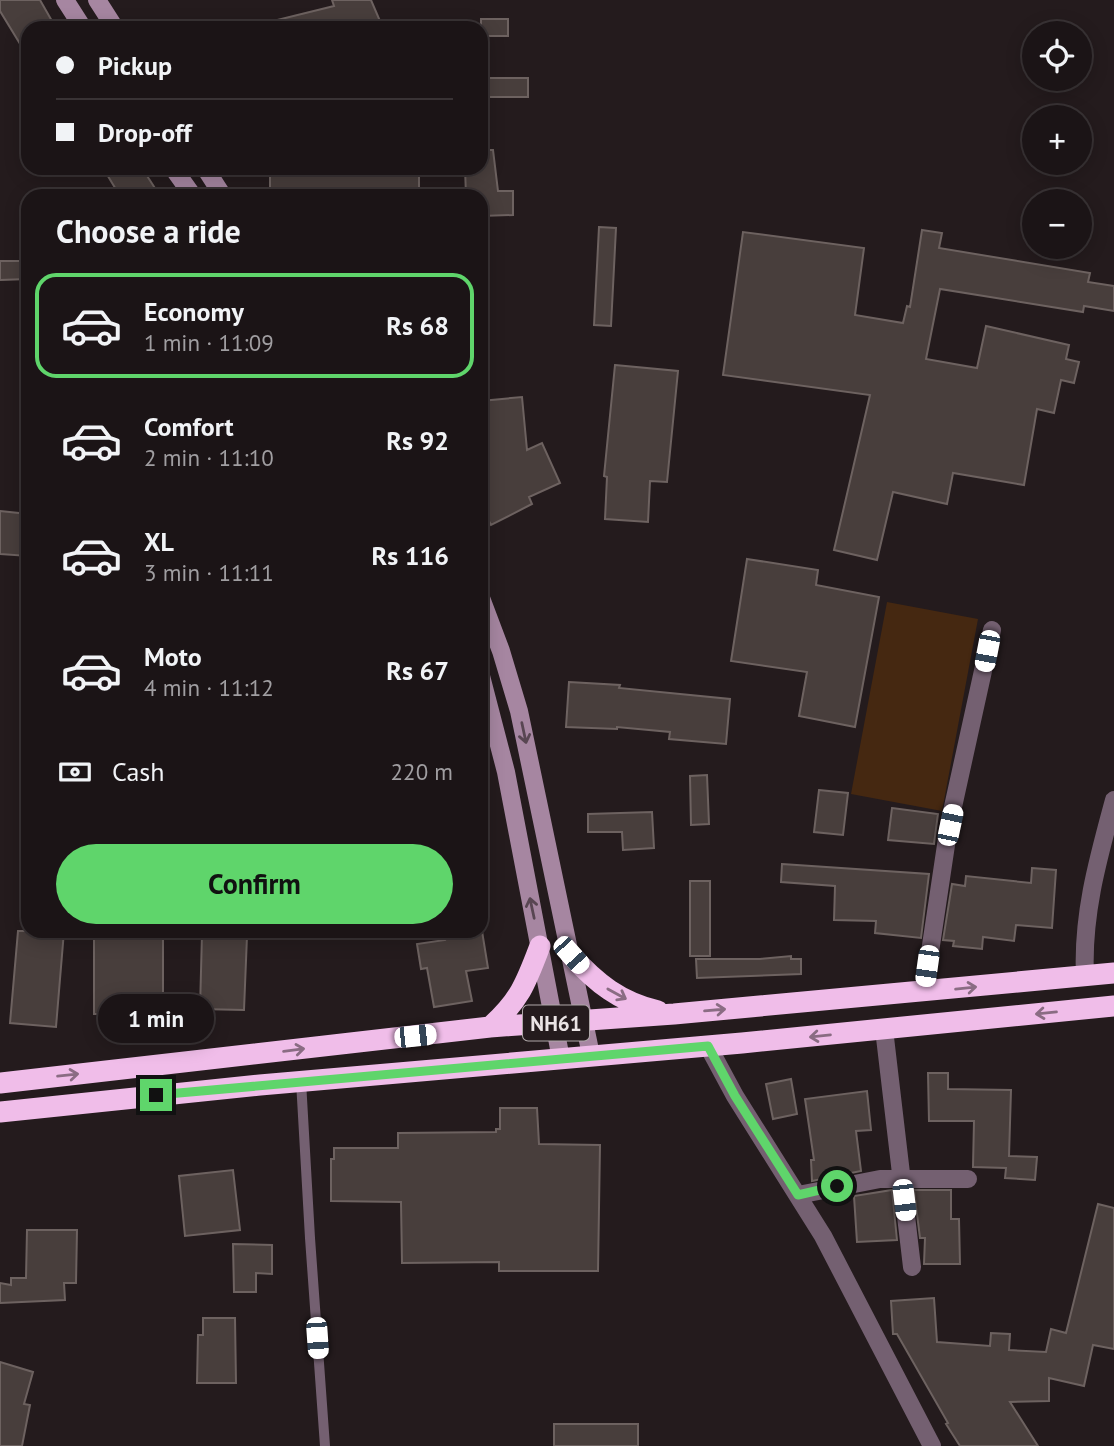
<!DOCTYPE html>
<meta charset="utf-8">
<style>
body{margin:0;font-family:"PT Sans",sans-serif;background:#282123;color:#f1f3f6;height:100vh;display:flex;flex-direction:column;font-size:26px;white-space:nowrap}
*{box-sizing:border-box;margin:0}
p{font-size:23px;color:#a09ea1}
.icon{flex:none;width:38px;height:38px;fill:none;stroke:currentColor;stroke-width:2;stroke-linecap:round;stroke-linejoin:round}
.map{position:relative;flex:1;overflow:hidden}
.sheet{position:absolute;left:21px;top:189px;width:467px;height:749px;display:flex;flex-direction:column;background:#1b1416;border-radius:21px;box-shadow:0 4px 18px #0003,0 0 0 2px #393335}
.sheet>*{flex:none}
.banner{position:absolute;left:21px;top:21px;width:467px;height:154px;border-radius:21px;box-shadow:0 4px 18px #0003,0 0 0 2px #393335;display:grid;align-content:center;height:154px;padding:0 35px;background:#1b1416}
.tools{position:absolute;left:1022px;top:21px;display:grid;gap:14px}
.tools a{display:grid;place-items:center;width:70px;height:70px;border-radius:50%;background:#1b1416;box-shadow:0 4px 18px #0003,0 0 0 2px #393335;font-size:35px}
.end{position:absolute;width:32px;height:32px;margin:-16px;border:9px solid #5fd56b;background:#111;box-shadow:0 0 0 4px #111}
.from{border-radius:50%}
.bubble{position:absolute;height:49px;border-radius:24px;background:#1b1416;box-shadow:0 4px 18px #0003,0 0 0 2px #393335;font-size:23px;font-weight:600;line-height:49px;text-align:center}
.car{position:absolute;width:21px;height:42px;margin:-21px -10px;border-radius:9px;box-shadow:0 0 5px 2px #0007;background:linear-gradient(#fff 24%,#345 0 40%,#fff 0 76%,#345 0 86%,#fff 0)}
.banner b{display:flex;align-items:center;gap:24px;height:66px;font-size:26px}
.banner b+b{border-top:2px solid #393335}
.banner i{width:18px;height:18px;background:#f1f3f6}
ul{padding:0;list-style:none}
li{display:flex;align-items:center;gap:21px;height:105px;margin:0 14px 10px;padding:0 21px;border:4px solid transparent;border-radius:21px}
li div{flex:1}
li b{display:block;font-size:26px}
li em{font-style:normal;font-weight:600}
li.on{border-color:#5fd56b}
li>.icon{width:63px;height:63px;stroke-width:1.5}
h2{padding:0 35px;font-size:32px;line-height:84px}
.pay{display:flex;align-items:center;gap:18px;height:77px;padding:0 35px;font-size:26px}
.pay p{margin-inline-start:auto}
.button{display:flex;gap:14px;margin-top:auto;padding:14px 35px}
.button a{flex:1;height:80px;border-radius:42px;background:#5fd56b;color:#111;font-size:28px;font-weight:600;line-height:80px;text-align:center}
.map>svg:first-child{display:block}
.green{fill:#452811}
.building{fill:#483e3c;stroke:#6d6260;stroke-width:2}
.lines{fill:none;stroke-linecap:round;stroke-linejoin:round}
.lane{stroke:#746071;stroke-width:10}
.street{stroke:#746071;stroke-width:18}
.secondary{stroke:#a686a1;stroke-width:18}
.highway{stroke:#f0bde9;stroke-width:21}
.oneway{stroke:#584652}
.oneway2{stroke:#8a6c83}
.route{stroke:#5fd56b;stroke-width:9}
.labels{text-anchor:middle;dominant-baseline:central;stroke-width:7;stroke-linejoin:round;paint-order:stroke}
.shield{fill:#241b1d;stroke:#afa8a9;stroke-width:2}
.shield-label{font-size:21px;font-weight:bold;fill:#eae4e5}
</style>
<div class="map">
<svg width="1114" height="1446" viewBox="0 0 1114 1446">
<rect width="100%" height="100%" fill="#241b1d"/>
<!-- green -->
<path class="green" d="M887 602 978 619 942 811 851 794Z"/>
<!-- building -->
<path class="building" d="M0 0H40L56 28H28V57L0 11Z
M332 0H371L383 28H273V21L334 6Z
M481 19H508V36H481Z
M481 78H528V97H481Z
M481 150H493L498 191H513V215L481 216V196H466L465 168H481Z
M103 168H142L160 196H120Z
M270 168H419V193H385V196H270Z
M599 227 616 228 611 326 594 325Z
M922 230 942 233 939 248 1090 273 1088 282 1114 286V311L1084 306 1083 312 940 289 926 359 977 368 986 326 1069 345 1066 359 1079 362 1074 383 1061 380 1054 413 1037 409 1024 485 953 473 947 504 893 492 877 560 834 550 870 395 723 375 743 232 864 248 855 315 903 323 907 306 910 307Z
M0 261H28V279L0 280Z
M615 365 678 371 667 482 650 481 648 522 605 519 607 477 604 476Z
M522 397 527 450 542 443 560 483 529 497 532 504 491 525 481 506V401Z
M0 511 28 514V556L0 554Z
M747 559 818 570 816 585 879 597 855 727 799 716 807 672 731 661Z
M569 682 620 685 619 688 730 699 726 744 669 739 670 732 617 727V729L566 727Z
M707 775 709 824 691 825 690 776Z
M819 790 848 793 843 835 814 832Z
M892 808 938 814 934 844 888 840Z
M652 812 654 848 623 850 622 832H588V814Z
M782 864 929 874 921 938 875 933 876 921 834 920 835 886 781 882Z
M1032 868 1056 870 1052 928 1016 925 1014 941 983 937 982 949 953 946 954 941 943 940 952 884 965 886 966 876 1031 883Z
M690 881H710V956H690Z
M18 931H64L56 1027 10 1023Z
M94 931H163V1014H94Z
M443 931H482L488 968 466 971 472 1001 434 1007 427 968 421 969 417 944 445 940Z
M202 934 247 936 244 1010 200 1009Z
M791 956V959H801V974L697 978 696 959H760Z
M166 1014H186V1035L166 1034Z
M928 1073H948V1089L1011 1090 1009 1156 1037 1157 1035 1180 1005 1178 1006 1168 973 1167 974 1121H929Z
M791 1079 797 1114 773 1119 766 1084Z
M867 1091 871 1130 856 1131 861 1171 812 1181 811 1160H814L805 1099Z
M500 1108H537L539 1144 600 1145 598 1271H499V1262L402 1263 401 1202 331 1201V1159H334V1148H398V1133L496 1132V1129H500Z
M233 1170 240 1230 185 1236 179 1176Z
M892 1190 897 1240 857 1242 854 1196Z
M914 1190H951V1219H959L960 1264H924L925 1238H920Z
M1098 1204 1114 1208V1349L1093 1345 1084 1386 1049 1378V1401L1010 1402 1038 1446H960L946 1424 948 1423 897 1334H893L891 1301 934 1298 937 1342 990 1346 991 1333 1010 1334 1009 1350 1046 1352 1051 1329 1066 1333Z
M27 1230H77L76 1283H64L65 1300 0 1303V1283L11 1285V1278H26Z
M233 1244 272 1245V1274L256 1273V1292H234Z
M203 1318H235L236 1383H197L198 1335H203Z
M0 1362 33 1372 24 1404 30 1405 22 1446H0Z
M554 1424H638V1446H554Z"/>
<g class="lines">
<!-- lane -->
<path class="lane" d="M301 1081 310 1238 325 1446"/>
<!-- street -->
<path class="street" d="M1085 976C1082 915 1098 859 1114 800
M924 992 949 825 992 630
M884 1029 912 1267
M708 1046 735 1096 823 1236 932 1446
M798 1195 880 1179H968"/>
<!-- secondary -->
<path class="secondary" d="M65 0 83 28
M97 0 115 28
M173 168 193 196
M205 168 223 196
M481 598 501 651 519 711 591 1055
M481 676 506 772 561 1059"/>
<!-- highway -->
<path class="highway" d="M571 955C596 983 620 1002 658 1011
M490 1027C520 1000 526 983 540 946
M0 1083 490 1027 674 1014 1114 973
M0 1112 260 1085 742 1043 1114 1006"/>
</g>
<!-- one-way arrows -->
<defs><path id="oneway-shaft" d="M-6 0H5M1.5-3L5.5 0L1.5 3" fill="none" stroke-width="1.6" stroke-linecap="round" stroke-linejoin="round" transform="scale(1.75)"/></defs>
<g class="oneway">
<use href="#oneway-shaft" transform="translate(524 733) rotate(78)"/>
<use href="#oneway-shaft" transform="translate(532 908) rotate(-102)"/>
</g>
<g class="oneway2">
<use href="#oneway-shaft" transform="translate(966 988) rotate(-6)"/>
<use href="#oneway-shaft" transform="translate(617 994) rotate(29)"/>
<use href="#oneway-shaft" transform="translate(715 1010) rotate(-5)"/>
<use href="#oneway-shaft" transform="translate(1046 1013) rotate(174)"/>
<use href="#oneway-shaft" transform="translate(820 1036) rotate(174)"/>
<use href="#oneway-shaft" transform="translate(294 1050) rotate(-7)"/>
<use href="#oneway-shaft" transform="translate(68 1075) rotate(-6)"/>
</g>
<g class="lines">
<!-- route -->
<path class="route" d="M156 1095 708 1046 735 1096 798 1195 837 1186"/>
</g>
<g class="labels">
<!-- shield labels -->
<rect class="shield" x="523" y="1005.5" width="66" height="35" rx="5"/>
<g class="shield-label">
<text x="556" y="1023">NH61</text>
</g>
</g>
</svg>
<div class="tools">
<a><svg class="icon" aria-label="locate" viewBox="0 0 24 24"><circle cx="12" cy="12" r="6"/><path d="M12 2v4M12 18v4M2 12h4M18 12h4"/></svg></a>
<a>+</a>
<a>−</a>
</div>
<i class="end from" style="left:837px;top:1186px"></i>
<i class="end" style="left:156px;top:1095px"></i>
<div class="bubble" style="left:98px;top:994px;width:116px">1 min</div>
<i class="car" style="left:987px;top:651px;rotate:191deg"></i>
<i class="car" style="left:950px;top:825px;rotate:12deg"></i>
<i class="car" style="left:571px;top:955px;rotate:138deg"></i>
<i class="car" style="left:927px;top:966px;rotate:188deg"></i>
<i class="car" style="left:415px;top:1036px;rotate:84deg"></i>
<i class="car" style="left:904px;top:1200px;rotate:173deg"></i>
<i class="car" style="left:317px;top:1338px;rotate:176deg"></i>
<div class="banner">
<b><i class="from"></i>Pickup</b>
<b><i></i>Drop-off</b>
</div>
<section class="sheet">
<h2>Choose a ride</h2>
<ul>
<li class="on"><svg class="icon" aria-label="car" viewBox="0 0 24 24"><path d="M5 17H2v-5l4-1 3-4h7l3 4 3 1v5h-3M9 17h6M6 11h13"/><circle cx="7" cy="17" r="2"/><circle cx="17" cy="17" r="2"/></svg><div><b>Economy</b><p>1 min · 11:09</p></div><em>Rs 68</em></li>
<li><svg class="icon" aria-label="car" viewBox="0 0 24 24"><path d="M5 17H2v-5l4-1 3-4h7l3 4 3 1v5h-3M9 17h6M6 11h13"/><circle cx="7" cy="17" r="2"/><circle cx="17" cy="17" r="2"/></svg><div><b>Comfort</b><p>2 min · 11:10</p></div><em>Rs 92</em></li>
<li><svg class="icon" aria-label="car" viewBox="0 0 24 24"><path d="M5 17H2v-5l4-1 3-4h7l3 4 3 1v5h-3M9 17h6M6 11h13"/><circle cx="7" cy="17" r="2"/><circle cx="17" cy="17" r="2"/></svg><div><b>XL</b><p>3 min · 11:11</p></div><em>Rs 116</em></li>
<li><svg class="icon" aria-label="car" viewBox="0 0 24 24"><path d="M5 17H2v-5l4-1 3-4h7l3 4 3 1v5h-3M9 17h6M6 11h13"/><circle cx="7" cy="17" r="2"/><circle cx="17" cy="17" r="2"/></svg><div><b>Moto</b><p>4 min · 11:12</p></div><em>Rs 67</em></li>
</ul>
<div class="pay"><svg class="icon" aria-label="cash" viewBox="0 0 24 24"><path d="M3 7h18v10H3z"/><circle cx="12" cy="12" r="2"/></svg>Cash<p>220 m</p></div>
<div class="button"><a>Confirm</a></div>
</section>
</div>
